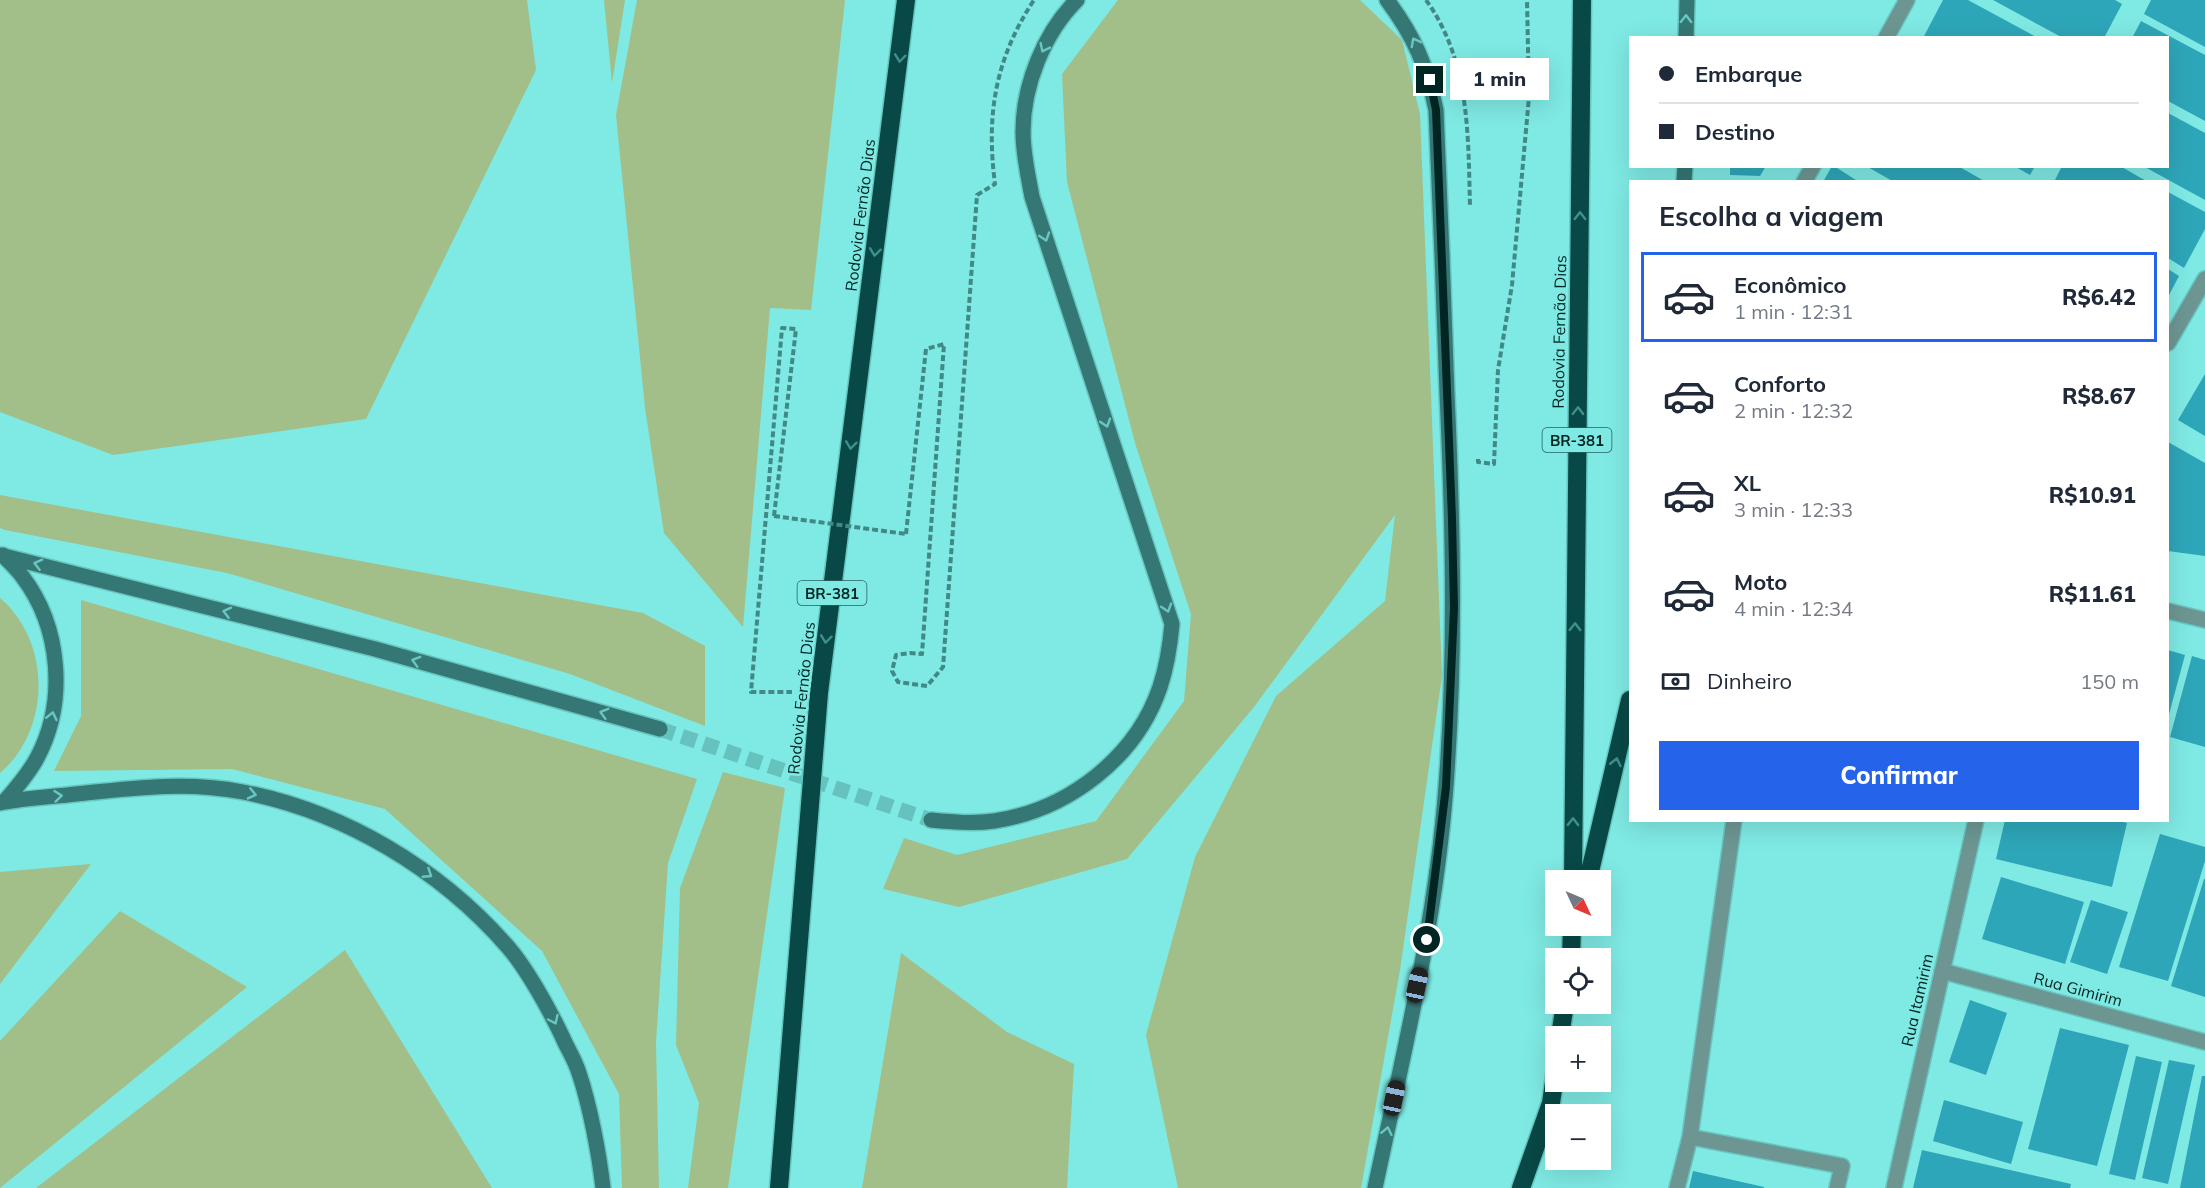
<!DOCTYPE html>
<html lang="pt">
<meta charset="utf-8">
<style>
body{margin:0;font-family:Mulish,sans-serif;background:#f6f6f7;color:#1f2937;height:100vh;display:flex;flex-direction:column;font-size:22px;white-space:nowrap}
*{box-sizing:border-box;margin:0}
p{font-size:20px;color:#747a83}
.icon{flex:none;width:33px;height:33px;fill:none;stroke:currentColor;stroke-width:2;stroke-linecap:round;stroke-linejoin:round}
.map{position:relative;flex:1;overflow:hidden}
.side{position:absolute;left:1629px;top:180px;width:540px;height:642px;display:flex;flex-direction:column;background:#fff;border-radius:0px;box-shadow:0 6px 24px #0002}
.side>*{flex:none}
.hud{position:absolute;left:1629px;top:36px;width:540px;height:132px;border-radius:0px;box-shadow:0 6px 24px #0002;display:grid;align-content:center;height:132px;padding:0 30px;background:#fff}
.needle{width:39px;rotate:134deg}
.buttons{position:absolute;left:1545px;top:870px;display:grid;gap:12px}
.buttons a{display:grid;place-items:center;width:66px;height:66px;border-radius:0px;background:#fff;box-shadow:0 6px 24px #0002;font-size:30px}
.end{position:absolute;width:27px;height:27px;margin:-14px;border:8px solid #012523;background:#fff;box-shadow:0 0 0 3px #fff}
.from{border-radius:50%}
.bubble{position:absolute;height:42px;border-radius:0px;background:#fff;box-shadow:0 6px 24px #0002;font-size:20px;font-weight:800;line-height:42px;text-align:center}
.car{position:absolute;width:18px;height:36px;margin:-18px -9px;border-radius:8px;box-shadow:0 0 4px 2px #0007;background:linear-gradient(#222 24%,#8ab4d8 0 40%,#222 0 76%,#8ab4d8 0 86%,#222 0)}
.hud b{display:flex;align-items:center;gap:21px;height:57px;font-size:22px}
.hud b+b{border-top:2px solid #e0e1e3}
.hud i{width:15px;height:15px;background:#1f2937}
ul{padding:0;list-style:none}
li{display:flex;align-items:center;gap:18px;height:90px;margin:0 12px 9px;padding:0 18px;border:3px solid transparent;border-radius:0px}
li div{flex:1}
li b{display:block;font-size:22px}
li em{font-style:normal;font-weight:800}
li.current{border-color:#2563eb}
li>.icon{width:54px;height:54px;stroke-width:1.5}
h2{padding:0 30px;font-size:27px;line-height:72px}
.pay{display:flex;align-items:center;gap:15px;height:66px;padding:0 30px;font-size:22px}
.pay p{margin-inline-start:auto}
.primary-button{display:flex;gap:12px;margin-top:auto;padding:12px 30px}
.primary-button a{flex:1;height:69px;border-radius:0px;background:#2563eb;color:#fff;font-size:24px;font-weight:800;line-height:69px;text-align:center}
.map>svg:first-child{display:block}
.green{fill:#a2bf89}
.building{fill:#2ea6b9}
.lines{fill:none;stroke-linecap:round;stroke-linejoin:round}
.secondary-tunnel{stroke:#66c2bd;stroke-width:15;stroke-dasharray:15 8;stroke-linecap:butt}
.service-casing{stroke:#68c6c0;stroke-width:18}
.minor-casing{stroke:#68c6c0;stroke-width:18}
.secondary-casing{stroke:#68c6c0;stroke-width:18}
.motorway-casing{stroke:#68c6c0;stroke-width:21}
.path{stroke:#418985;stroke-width:4;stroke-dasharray:6 3;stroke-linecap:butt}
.service{stroke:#6d9693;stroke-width:15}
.minor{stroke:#6d9693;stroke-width:15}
.secondary{stroke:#357774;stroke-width:15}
.motorway{stroke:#084846;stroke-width:18}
.path-bridge{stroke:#418985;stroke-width:4;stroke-dasharray:6 3;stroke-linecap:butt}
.oneway{stroke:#69c7c2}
.oneway2{stroke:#3e908d}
.route{stroke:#012523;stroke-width:8}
.labels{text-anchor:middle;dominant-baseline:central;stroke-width:5;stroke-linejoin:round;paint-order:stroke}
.shield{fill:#7fe9e3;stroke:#27605d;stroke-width:1.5}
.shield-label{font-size:15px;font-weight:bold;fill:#012523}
.street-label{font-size:16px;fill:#012523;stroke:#7fe9e3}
</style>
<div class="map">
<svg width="2205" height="1188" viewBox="0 0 2205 1188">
<rect width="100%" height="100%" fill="#7fe9e3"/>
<!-- green -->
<path class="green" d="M0 0H527L536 70 366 419 113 455 0 412Z
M604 0H625L612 83Z
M637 0H845L811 310 770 308 743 627 664 533 645 408 616 115Z
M1118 0H1360L1402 40 1420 114 1442 676 1400 970 1361 1188H1178L1146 1035 1195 857 1276 696 1385 601 1395 515 1254 707 1127 859 959 907 883 889 904 838 957 855 1096 821 1184 701 1191 614 1135 443 1067 182 1062 74Z
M0 495 643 613 705 646V726L570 674 227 573 5 530 0 528Z
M0 598C45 636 51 709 16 756 12 762 5 768 0 773Z
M81 600 697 779 668 863 656 1042 659 1188H622L619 1094 542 951 385 809 232 769 54 771 81 716Z
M723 772 785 788 728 1188H688L699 1103 676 1045 680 888Z
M91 864 0 984V872Z
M120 911 247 987 0 1188V1041Z
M345 950 492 1188H36Z
M901 953 1007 1032 1074 1064 1067 1188H862Z"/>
<!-- building -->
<path class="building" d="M1943 0H1968L2038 38H1923Z
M1993 0H2115L2122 4 2104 38H2063Z
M2151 0H2205V47L2144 14Z
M2141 21 2205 55V121L2168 101V38H2132Z
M2168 113 2205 133V200L2143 166H2168Z
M1730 166H1766L1760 176 1730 175Z
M1832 166H1834L1859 182H1823Z
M1866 166H1958L1986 182H1894Z
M2014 166H2035L2030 175Z
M2062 166H2120L2148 182H2054Z
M2168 192 2205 212V229L2184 268 2168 258Z
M2168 269 2179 276 2168 297Z
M2205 374V436L2178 420Z
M2168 442 2205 463V556L2168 551Z
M2168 650 2185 655 2168 718Z
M2192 656 2205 660V747L2170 737Z
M2005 820H2116L2127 823 2112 887 1996 859Z
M2160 834 2205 847V861L2168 981 2119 967Z
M2001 877 2084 902 2065 964 1982 939Z
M2204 879H2205V997L2171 986Z
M2091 900 2128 912 2107 974 2070 962Z
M1970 1000 2007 1013 1986 1075 1949 1062Z
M2060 1028 2129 1045 2097 1166 2028 1149Z
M2136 1056 2162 1062 2135 1180 2109 1174Z
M2169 1060 2195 1065 2168 1184 2142 1178Z
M2202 1076H2205V1188H2180Z
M1944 1100 2023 1122 2011 1164 1933 1141Z
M1922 1150 2071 1184 2070 1188H1913Z
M1693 1171 1764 1187V1188H1689Z"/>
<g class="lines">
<!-- secondary-tunnel -->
<path class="secondary-tunnel" d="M660 729 931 820"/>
<!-- service casing -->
<g class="service-casing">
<path id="service" d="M1690 1137 1734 820
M1677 1188 1690 1137 1842 1166 1837 1188"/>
</g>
<!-- minor casing -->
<g class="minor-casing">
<path id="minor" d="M1886 38 1907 0
M1804 182 1813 166
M2168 343 2205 279
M2168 611 2205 620
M1942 971 2205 1042
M1894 1188 1976 820"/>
</g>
<!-- secondary casing -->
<g class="secondary-casing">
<path id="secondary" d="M1686 38 1687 0
M1684 182 1685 166
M0 555 375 649 660 729
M3 555C9 562 16 568 22 576 61 627 67 702 37 758 28 775 16 788 4 802
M0 803C25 798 51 797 76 794 133 788 187 781 243 792 345 812 440 869 508 947 527 969 549 1009 562 1036 567 1048 575 1060 579 1073 590 1106 599 1153 603 1188
M931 820C952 822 973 824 994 821 1068 810 1136 758 1160 687 1167 666 1170 646 1172 624L1032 197C1028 175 1023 154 1023 132 1023 85 1044 33 1077 0
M1375 1188C1403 1055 1436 922 1446 786 1456 655 1453 525 1447 394 1444 299 1440 205 1436 110 1427 66 1414 36 1387 0"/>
</g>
<!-- motorway casing -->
<g class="motorway-casing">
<path id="motorway" d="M1573 880 1582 0
M1588 880 1630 700
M1571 958 1572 926
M1560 1036 1565 1004
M779 1188 819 693 906 0
M1521 1188 1551 1103 1556 1068"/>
</g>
<!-- path -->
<path class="path" d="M1426 0C1470 61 1468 134 1470 206
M1478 459V462L1494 464 1498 370 1512 285 1529 97 1527 0
M774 516 796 329 782 328 751 692H792
M906 534 926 349 944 344 922 654 910 653 896 655 892 671 898 682 927 686 943 667 977 195 995 184C986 115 995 59 1034 0"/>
<!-- service -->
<use href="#service" class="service"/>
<!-- minor -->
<use href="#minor" class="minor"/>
<!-- secondary -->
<use href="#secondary" class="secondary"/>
<!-- motorway -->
<use href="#motorway" class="motorway"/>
<!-- path-bridge -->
<path class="path-bridge" d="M774 516 906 534"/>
</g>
<!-- one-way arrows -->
<defs><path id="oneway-chevron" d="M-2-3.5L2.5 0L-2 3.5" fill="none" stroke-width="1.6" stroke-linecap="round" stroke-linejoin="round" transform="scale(1.5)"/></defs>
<g class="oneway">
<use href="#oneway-chevron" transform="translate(1686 19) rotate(-89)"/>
<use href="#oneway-chevron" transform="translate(1415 42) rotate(-118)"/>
<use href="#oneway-chevron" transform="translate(1044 48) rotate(116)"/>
<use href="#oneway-chevron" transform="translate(1045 237) rotate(72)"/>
<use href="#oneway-chevron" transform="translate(1106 423) rotate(72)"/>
<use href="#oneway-chevron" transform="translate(38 564) rotate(-166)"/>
<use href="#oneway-chevron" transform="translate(1167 608) rotate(72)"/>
<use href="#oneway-chevron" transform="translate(227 612) rotate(-166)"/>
<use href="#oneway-chevron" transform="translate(416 661) rotate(-164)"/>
<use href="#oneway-chevron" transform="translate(604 713) rotate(-164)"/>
<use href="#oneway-chevron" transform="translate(52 716) rotate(-77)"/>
<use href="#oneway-chevron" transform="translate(252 794) rotate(13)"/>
<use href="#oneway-chevron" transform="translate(58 796) rotate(-6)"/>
<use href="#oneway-chevron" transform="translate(428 874) rotate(33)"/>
<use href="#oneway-chevron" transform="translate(554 1020) rotate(65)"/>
<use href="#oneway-chevron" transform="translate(1387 1131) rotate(-78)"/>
</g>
<g class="oneway2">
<use href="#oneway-chevron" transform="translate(900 58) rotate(97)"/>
<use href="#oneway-chevron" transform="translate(1580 216) rotate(-89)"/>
<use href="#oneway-chevron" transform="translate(875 252) rotate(97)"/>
<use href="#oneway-chevron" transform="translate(1578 411) rotate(-89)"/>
<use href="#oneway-chevron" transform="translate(851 445) rotate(97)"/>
<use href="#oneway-chevron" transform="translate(1575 627) rotate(-89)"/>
<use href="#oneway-chevron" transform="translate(826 639) rotate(97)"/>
<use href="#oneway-chevron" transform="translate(1616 762) rotate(-77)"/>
<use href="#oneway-chevron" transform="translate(1573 822) rotate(-89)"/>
</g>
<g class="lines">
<!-- route -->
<path class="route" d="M1427 940 1446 787 1454 608 1452 519 1436 110 1430 80"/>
</g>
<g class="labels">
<!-- shield labels -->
<g class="shield">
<rect x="1542.5" y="428" width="69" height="24" rx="4.5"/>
<rect x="797.5" y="581" width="69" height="24" rx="4.5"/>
</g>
<g class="shield-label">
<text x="1577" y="440">BR-381</text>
<text x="832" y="593">BR-381</text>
</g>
<!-- street labels -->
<g class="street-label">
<text transform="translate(860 215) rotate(-83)">Rodovia Fernão Dias</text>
<text transform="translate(1559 332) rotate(-89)">Rodovia Fernão Dias</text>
<text transform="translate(801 698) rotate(-84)">Rodovia Fernão Dias</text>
<text transform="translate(2078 989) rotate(15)">Rua Gimirim</text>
<text transform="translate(1917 1000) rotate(-77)">Rua Itamirim</text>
</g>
</g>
</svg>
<div class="buttons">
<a><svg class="needle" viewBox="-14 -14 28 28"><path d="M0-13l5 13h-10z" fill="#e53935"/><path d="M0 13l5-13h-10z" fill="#747a83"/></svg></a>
<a><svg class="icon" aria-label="locate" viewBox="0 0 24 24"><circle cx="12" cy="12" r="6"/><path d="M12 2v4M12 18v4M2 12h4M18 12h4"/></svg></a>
<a>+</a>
<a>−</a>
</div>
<i class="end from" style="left:1427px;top:940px"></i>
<i class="end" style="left:1430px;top:80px"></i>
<div class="bubble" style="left:1450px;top:58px;width:99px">1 min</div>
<i class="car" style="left:1417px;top:985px;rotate:12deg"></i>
<i class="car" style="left:1394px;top:1098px;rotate:12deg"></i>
<div class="hud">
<b><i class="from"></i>Embarque</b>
<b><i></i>Destino</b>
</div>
<section class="side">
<h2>Escolha a viagem</h2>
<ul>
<li class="current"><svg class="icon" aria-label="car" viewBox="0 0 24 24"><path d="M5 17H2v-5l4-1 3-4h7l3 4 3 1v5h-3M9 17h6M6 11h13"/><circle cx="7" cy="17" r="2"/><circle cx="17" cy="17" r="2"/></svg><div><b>Econômico</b><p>1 min · 12:31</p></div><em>R$6.42</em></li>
<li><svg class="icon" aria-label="car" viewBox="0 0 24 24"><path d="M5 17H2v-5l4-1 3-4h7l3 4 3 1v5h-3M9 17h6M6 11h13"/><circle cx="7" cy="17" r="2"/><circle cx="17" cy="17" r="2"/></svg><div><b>Conforto</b><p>2 min · 12:32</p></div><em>R$8.67</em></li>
<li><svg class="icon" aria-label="car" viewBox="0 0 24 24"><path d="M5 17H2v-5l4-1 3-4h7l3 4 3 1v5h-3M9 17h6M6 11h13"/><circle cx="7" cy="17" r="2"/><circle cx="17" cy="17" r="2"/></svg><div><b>XL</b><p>3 min · 12:33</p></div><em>R$10.91</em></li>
<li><svg class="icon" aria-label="car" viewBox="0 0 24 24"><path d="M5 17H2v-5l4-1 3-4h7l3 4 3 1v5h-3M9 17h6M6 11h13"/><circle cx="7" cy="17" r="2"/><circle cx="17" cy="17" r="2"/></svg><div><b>Moto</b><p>4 min · 12:34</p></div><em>R$11.61</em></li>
</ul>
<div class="pay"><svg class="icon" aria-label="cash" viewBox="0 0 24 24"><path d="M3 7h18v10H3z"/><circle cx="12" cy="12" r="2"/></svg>Dinheiro<p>150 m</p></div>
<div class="primary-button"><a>Confirmar</a></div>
</section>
</div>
